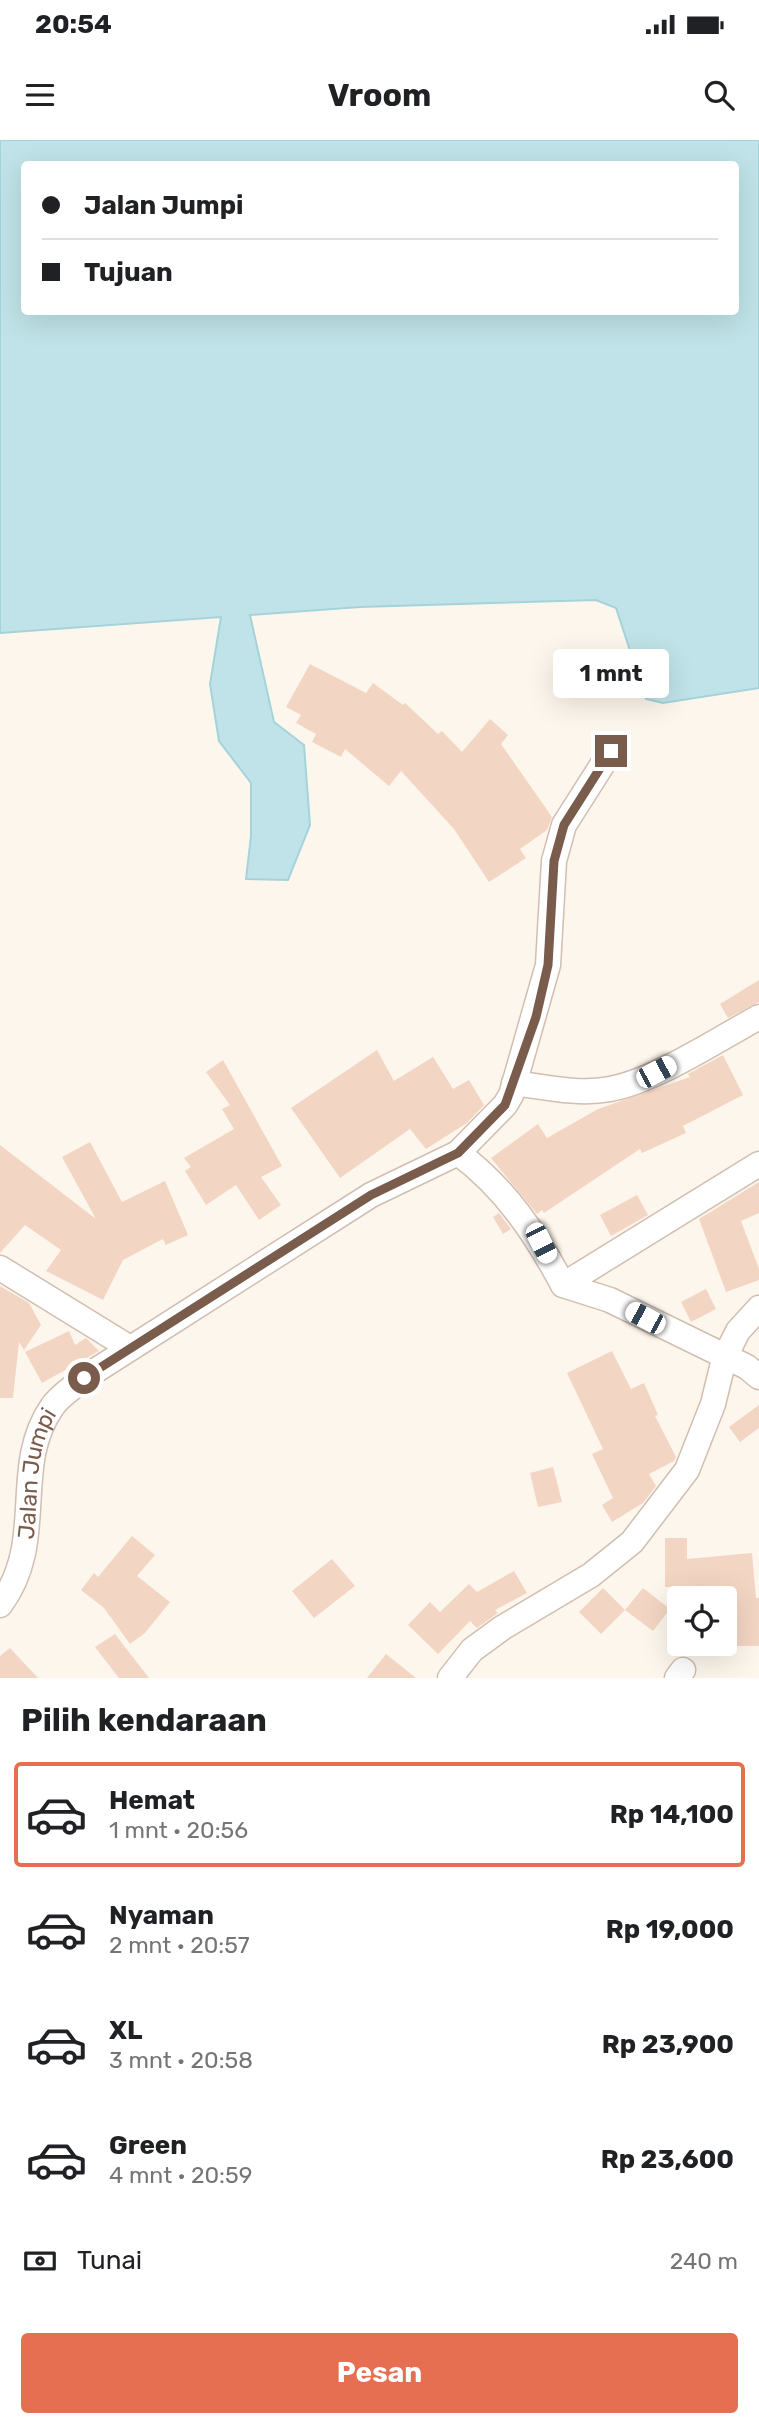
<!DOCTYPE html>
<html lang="id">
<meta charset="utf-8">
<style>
body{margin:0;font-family:Rubik,sans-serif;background:#f2f2f2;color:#202124;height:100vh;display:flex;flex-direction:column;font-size:26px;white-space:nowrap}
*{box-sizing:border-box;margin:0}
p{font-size:23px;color:#757577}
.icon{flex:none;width:38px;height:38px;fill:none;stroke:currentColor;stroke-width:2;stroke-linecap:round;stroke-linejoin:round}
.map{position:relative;height:1538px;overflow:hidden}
.sheet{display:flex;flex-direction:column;background:#fff;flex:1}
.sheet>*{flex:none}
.hud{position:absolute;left:21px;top:21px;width:718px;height:154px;border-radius:7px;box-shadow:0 7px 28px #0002;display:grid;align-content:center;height:154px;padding:0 21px;background:#fff}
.controls{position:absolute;left:667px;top:1446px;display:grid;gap:14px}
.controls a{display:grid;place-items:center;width:70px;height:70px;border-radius:7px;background:#fff;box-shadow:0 7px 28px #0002;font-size:35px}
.end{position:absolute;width:32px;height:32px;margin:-16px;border:9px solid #7a5c4d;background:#fff;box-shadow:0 0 0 4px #fff}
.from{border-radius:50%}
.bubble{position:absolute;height:49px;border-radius:7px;background:#fff;box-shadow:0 7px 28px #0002;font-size:23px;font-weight:700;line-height:49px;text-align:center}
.car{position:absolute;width:21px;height:42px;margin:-21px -10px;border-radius:9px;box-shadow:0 0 5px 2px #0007;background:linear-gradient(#fff 24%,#345 0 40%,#fff 0 76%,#345 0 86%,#fff 0)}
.hud b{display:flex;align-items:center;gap:24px;height:66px;font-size:26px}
.hud b+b{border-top:2px solid #e0e0e0}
.hud i{width:18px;height:18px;background:#202124}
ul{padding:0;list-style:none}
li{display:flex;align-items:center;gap:21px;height:105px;margin:0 14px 10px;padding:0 7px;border:4px solid transparent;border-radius:7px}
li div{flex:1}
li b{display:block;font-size:26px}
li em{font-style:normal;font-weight:700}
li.selected{border-color:#e76f51}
li>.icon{width:63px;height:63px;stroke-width:1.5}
h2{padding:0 21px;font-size:32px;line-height:84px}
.pay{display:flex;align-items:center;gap:18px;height:77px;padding:0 21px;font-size:26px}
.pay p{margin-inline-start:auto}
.button{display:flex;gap:14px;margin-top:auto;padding:14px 21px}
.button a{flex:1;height:80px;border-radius:7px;background:#e76f51;color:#fff;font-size:28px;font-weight:700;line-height:80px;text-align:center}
.status{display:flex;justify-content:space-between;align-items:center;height:49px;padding:0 35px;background:#fff;direction:ltr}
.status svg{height:19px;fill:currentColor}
header{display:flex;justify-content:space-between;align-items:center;height:91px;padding:0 21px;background:#fff;font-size:32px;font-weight:700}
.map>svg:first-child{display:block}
.water{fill:#bfe3e8;stroke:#a5d3da;stroke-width:2;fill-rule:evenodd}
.building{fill:#f3d5c3}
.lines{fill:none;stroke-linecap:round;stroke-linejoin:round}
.minor-casing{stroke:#d1beb0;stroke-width:27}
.minor{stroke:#fff;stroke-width:24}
.route{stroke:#7a5c4d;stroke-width:9}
.labels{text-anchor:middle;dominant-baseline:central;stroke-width:5;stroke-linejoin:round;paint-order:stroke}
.street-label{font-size:23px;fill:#7a5c4d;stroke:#fffaf3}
</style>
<div class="status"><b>20:54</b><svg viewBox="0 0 49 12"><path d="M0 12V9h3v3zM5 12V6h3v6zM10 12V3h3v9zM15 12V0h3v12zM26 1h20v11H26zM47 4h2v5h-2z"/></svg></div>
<header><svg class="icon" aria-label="menu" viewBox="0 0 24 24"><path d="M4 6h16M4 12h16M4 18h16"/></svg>Vroom<svg class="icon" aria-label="search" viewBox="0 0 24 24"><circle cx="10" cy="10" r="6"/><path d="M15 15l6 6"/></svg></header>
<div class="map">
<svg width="759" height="1538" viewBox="0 0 759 1538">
<rect width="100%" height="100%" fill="#fdf6ec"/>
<!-- water -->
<path class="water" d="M0 0H759V548L663 563 646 559 616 468 596 460 360 467 250 475 274 582 304 605 310 685 288 740 246 739 251 696V643L219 601 210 544 221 477 0 493ZM24 24H735V172H24Z"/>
<!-- building -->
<path class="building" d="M310 524 366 553 373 543 403 565 405 563 438 594 442 591 462 612 490 579 508 595 501 604 552 677 547 690 520 709 526 718 489 742 454 689 401 631 389 646 345 609 341 617 312 602 316 594 296 583 301 575 286 567Z
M759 840V862L728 878 720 864Z
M377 910 394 941 433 917 453 949 469 940 484 965 467 983 426 1009 410 989 340 1038 291 968Z
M723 915 743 955 683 986 686 993 642 1013 640 1009 544 1073 542 1070 537 1074 491 1018 538 984 547 998 598 969 690 937 688 934Z
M223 920 282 1026 261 1037 281 1065 259 1080 236 1045 206 1065 185 1031 191 1027 184 1018 234 989 222 969 230 965 206 932Z
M90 1002 122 1062 165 1041 188 1095 166 1105 163 1099 123 1120 103 1160 46 1131 61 1110 25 1085 0 1113V1005L96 1079 62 1017Z
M759 1042V1073L741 1081 759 1129V1140L726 1152 699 1079Z
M637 1055 648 1075 611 1096 600 1075Z
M499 1073 511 1089 503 1094 493 1077Z
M0 1146 29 1163 41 1185 24 1210 19 1202 13 1258H0Z
M706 1149 716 1169 691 1182 681 1162Z
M69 1191 75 1205 86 1198 99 1211 42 1243 25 1212Z
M612 1211 631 1249 644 1243 658 1275 655 1276 676 1317 674 1321 649 1334 656 1346 643 1363 612 1382 602 1365 613 1358 592 1314 603 1309 567 1233Z
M759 1265V1288L740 1302 729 1287Z
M553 1327 562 1362 538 1367 530 1333Z
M132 1396 155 1415 137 1436 170 1462 145 1493 130 1504 104 1468 81 1450 94 1433 98 1437Z
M665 1398H687V1419L752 1413 756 1458H759V1506H730V1447H665Z
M332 1419 355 1446 314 1478 292 1451Z
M514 1431 527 1453 495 1470 498 1473 477 1488 470 1481 438 1514 408 1485 430 1462 440 1472 469 1444 477 1452Z
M603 1448 625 1470 601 1494 579 1472Z
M643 1448 670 1469 653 1491 625 1470Z
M115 1494 149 1538H119L95 1507Z
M10 1508 38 1538H0V1516Z
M386 1514 416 1538H367Z"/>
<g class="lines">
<!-- minor casing -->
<g class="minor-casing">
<g id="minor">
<path d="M514 943C544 947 579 955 610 949 655 941 717 900 759 877"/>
<path d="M458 1013 505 965 511 955 548 825 554 721 564 685 611 611"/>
<path d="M0 1128 130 1208"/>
<path d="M563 1145 759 1024"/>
<path id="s1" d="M0 1465C48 1401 10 1328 52 1267 59 1256 74 1247 84 1238L371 1055 458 1013C505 1048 536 1094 563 1145L610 1160 747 1227 759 1237"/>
<path d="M450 1538 472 1510 502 1488 591 1435 632 1402 687 1330 713 1264 724 1219 738 1191 759 1168"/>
<path d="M677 1538 683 1530"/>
</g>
</g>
<!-- minor -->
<use href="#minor" class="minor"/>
</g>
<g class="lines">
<!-- route -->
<path class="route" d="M84 1238 371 1055 458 1013 505 965 536 877 548 825 554 721 564 685 611 611"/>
</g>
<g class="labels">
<!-- street labels -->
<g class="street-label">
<text stroke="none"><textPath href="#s1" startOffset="138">Jalan Jumpi</textPath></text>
</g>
</g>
</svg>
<div class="controls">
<a><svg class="icon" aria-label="locate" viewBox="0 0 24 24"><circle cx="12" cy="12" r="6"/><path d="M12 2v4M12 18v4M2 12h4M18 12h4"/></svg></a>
</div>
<i class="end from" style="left:84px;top:1238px"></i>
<i class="end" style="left:611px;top:611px"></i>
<div class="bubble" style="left:553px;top:509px;width:116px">1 mnt</div>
<i class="car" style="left:656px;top:932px;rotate:62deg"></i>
<i class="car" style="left:541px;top:1103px;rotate:153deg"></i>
<i class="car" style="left:645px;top:1178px;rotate:298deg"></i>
<div class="hud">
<b><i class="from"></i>Jalan Jumpi</b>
<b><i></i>Tujuan</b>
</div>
</div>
<section class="sheet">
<h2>Pilih kendaraan</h2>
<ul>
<li class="selected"><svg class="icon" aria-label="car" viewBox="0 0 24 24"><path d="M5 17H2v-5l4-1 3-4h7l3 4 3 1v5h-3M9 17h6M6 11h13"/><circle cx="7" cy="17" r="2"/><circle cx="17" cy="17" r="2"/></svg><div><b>Hemat</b><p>1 mnt · 20:56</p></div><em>Rp 14,100</em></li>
<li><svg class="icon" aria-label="car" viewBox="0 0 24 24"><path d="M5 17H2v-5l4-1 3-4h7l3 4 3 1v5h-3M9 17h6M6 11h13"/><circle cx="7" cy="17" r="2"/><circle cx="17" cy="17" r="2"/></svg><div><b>Nyaman</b><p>2 mnt · 20:57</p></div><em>Rp 19,000</em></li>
<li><svg class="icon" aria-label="car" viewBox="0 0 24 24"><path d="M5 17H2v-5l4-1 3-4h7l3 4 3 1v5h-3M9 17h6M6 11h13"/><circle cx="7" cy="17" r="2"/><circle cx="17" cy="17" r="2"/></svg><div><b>XL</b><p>3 mnt · 20:58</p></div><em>Rp 23,900</em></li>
<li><svg class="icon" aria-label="car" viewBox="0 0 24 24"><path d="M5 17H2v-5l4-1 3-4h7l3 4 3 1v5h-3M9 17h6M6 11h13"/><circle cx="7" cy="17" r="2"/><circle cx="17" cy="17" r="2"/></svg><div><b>Green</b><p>4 mnt · 20:59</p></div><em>Rp 23,600</em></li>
</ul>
<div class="pay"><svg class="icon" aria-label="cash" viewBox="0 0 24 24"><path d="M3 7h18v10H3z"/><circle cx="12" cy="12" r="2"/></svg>Tunai<p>240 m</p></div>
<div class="button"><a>Pesan</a></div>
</section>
